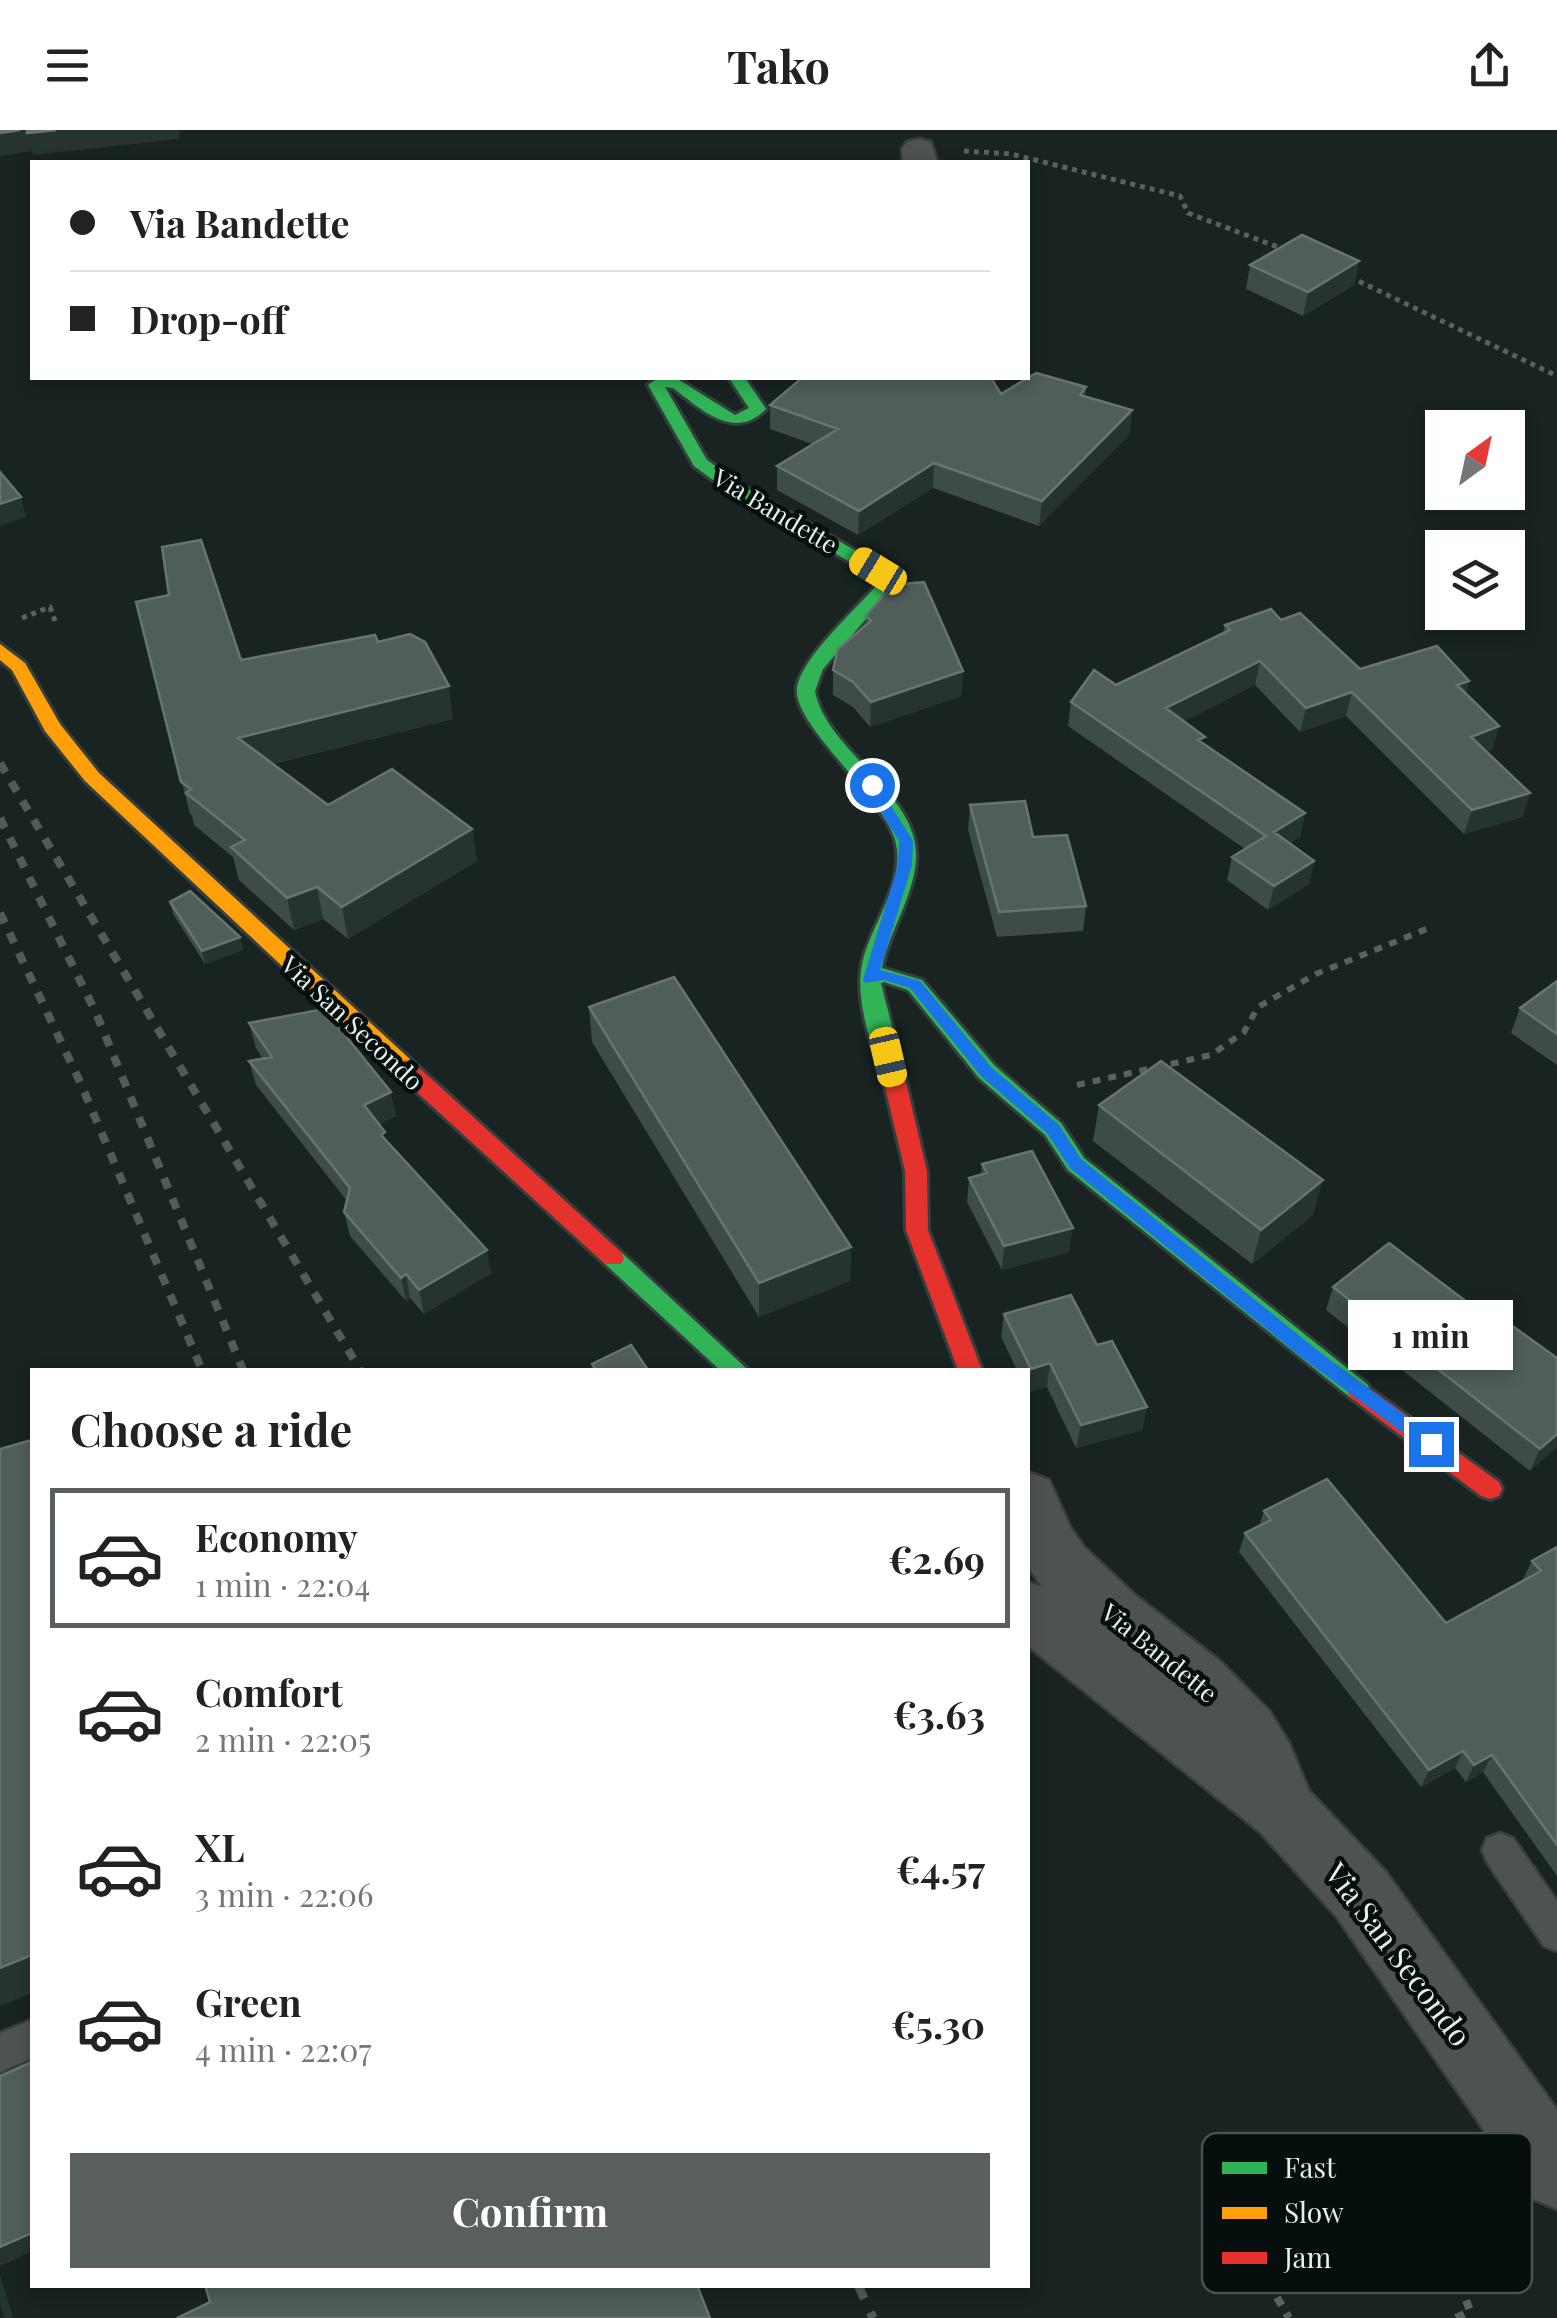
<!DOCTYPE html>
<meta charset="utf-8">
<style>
body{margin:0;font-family:"Playfair Display",serif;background:#f2f2f2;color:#222;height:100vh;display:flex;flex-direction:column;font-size:38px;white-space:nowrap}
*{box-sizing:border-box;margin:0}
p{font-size:32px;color:#767676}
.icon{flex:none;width:55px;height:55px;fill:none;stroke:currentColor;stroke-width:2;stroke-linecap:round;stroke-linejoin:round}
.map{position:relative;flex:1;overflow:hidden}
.side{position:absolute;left:30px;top:1238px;width:1000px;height:920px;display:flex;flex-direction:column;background:#fff;border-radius:0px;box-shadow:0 5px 15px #0003}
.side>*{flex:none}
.top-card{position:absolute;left:30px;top:30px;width:1000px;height:220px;border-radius:0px;box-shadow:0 5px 15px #0003;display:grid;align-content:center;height:220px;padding:0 40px;background:#fff}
.needle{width:65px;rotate:33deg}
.fabs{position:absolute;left:1425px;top:280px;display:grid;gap:20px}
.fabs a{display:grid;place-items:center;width:100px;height:100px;border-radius:0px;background:#fff;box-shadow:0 5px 15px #0003;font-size:50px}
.end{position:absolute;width:45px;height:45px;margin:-22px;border:12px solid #1a73e8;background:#fff;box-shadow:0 0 0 5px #fff}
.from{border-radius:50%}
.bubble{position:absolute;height:70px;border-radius:0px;background:#fff;box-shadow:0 5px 15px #0003;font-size:32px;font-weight:700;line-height:70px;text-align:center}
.car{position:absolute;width:30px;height:60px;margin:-30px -15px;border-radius:12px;box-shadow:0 0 8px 2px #0007;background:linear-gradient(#f5c518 24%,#345 0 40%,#f5c518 0 76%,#345 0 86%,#f5c518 0)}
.top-card b{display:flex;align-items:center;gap:35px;height:95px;font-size:38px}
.top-card b+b{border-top:2px solid #e0e0e0}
.top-card i{width:25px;height:25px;background:#222}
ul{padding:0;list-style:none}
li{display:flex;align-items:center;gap:30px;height:140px;margin:0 20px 15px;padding:0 20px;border:5px solid transparent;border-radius:0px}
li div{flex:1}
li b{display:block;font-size:38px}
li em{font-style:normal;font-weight:700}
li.current{border-color:#595e5e}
li>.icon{width:90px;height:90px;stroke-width:1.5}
h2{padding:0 40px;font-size:45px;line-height:120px}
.button{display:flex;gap:20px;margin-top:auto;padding:20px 40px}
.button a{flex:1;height:115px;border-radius:0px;background:#595e5e;color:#fff;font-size:40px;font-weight:700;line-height:115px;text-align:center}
header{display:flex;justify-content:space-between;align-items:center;height:130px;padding:0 40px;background:#fff;font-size:45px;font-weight:700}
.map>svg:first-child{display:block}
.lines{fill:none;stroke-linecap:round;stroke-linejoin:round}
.lane-casing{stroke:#353f3e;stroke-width:5}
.street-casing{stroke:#353f3e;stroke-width:5}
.fast-casing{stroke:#353f3e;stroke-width:6}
.slow-casing{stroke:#353f3e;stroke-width:6}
.jam-casing{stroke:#353f3e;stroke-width:6}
.path-far2{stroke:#5b6060;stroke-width:5;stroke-dasharray:5 5;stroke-linecap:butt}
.path-far1{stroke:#5b6060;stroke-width:6;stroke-dasharray:8 8;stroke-linecap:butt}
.path{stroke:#5b6060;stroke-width:8;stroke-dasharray:9 9;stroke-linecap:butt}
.lane{fill:#4e5252;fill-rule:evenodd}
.street{fill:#4e5252;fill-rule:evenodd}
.fast{fill:#30b455;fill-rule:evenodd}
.slow{fill:#ff9f0a;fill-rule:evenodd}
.jam{fill:#e5322d;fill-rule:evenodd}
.rail-far1{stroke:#545a5a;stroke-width:8;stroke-dasharray:11 11;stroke-linecap:butt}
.rail{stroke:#545a5a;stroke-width:9;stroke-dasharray:15 15;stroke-linecap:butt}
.wall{fill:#3d4c47}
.shaded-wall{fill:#263430}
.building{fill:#4f5e59;stroke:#667570;stroke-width:2.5}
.route{fill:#1a73e8}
.labels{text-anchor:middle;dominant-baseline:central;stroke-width:9;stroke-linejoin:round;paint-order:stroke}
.street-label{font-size:25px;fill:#e4f0ee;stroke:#070e0e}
.near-street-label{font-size:30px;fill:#e4f0ee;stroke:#070e0e}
.key{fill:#070e0e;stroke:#495251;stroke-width:2.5}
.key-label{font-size:28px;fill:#e4f0ee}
</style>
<header><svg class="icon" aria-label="menu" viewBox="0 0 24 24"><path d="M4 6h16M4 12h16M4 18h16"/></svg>Tako<svg class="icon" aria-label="share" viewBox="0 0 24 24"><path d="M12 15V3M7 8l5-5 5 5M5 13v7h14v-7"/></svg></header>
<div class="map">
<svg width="1557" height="2188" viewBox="0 0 1557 2188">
<rect width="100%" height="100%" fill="#182322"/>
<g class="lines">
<!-- lane casing -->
<g class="lane-casing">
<path id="lane" d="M1500 1703 1513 1708 1557 1771V1821L1544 1816 1487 1732 1482 1720 1487 1708Z
M32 1890V1928L0 1942V1903Z"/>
</g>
<!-- street casing -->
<g class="street-casing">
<path id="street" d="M919 9 931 12 937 32H903L902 19 907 12Z
M1028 1342 1049 1350 1071 1399 1085 1418 1135 1465 1221 1532 1270 1582 1289 1613 1309 1661 1385 1741 1557 1980V2079L1531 2068 1337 1787 1260 1702 1028 1516V1452L1042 1457 1028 1437Z"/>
</g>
<!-- fast casing -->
<g class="fast-casing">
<path id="fast" d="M658 248H676L735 285 749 278 729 248H745L766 279C734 312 701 279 673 258L665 257 707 330 745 357 884 437 895 455 823 539 815 561C826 621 920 664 916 729 914 767 889 801 882 838L922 850 995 936 1061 993 1084 1028 1367 1254 1371 1261 1367 1268 1359 1271 1351 1268 1068 1040 1045 1005 979 948 908 860 884 852 881 853 903 940 892 948 884 946C870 916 855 867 862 834 870 795 907 752 895 710 883 666 791 594 797 557 803 526 856 479 877 455L871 444 733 365 694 336 648 255Z
M613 1119 621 1122 748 1240H720L605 1134 602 1128 605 1122Z"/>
</g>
<!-- slow casing -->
<g class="slow-casing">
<path id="slow" d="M0 514 25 533 60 594 99 643 413 932 416 938 413 944H397L85 651 45 601 12 540 0 530Z"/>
</g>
<!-- jam casing -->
<g class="jam-casing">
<path id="jam" d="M405 930 413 932 621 1122 624 1128 621 1134H605L397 944 394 938Z
M892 932 903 940 927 1041 928 1100 982 1240H958L906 1100 905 1041 881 940Z
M1359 1251 1499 1352 1502 1359 1499 1366 1490 1369 1481 1366 1351 1268 1347 1261 1351 1254Z"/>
</g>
<!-- path-far2 -->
<path class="path-far2" d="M964 21 1011 24 1180 66 1188 83 1283 119
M1350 147 1557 246
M22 488 50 477 55 491"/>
<!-- path-far1 -->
<path class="path-far1" d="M1077 955 1211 925 1244 902 1258 877 1316 844 1429 798"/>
<!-- path -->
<path class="path" d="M1268 2152 1289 2188
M1456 2188 1470 2181 1442 2103 1413 2040 1466 2021"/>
<!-- lane -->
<use href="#lane" class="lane"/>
<!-- street -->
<use href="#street" class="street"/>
<!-- fast -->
<use href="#fast" class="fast"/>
<!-- slow -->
<use href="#slow" class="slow"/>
<!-- jam -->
<use href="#jam" class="jam"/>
<!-- rail-far1 -->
<path class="rail-far1" d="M0 633 360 1240
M0 688 96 883 243 1240
M0 783 81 954 202 1240"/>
<!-- rail -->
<path class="rail" d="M858 2155 873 2188"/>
</g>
<!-- wall -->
<path class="wall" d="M1359 131 1354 155 1303 186 1246 159 1250 135Z
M1086 257 1085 267 1132 280 1129 305 1039 396 933 358 858 405 777 360V336L812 314 770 299V275L1001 264Z
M136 472 241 530 378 512 453 589 272 634 328 675 472 699 477 731 348 809 323 789 294 800 239 750 233 727 194 695 192 685 190 684Z
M866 486 963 541 961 566 870 597 853 577 833 565V540L865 496Z
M1281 490 1360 539 1469 551 1466 563 1499 596 1492 619 1486 622 1530 663 1522 687 1464 704 1346 586 1300 602 1255 555 1184 591 1204 614 1305 683 1300 707 1290 713 1314 731 1309 754 1268 780 1227 750 1232 727 1245 719 1068 596 1071 572 1116 555 1223 503 1225 495Z
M970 675 1033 707 1086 776 1083 801 997 807 968 700Z
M170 772 240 807 243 820 205 834 173 784Z
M1557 851V935L1511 903 1520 878Z
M589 877 851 1117 850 1151 759 1187 592 912Z
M249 893 396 986 379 994 387 1012 491 1143 424 1184 410 1168 406 1171 350 1106 344 1082 347 1071 256 955 249 931 263 929 256 918Z
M1099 975 1313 1085 1252 1134 1093 1011Z
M982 1034 1069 1122 1002 1140 967 1072 969 1048 981 1045Z
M1333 1157 1476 1179 1557 1228V1317L1530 1341 1326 1180Z
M1004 1184 1097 1215 1147 1277 1142 1300 1076 1318 1047 1257 1028 1262V1240H1017L1001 1207Z
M1264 1381 1446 1493 1524 1450 1523 1449 1532 1431 1557 1417V1746L1483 1642 1466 1652 1455 1638 1421 1657 1239 1422 1245 1403 1259 1396Z"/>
<!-- shaded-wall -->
<path class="shaded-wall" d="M20 0H179V9L33 25 32 21 0 26V3Z
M1359 131 1354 155 1303 186 1308 162Z
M1132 280 1129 305 1039 396 1042 371Z
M934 333 933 358 858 405 859 381Z
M21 367 26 387 0 396V374Z
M1260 531 1255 555 1163 602 1166 578Z
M963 541 961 566 870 597 871 572Z
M1469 551 1462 575 1457 555Z
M449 556 453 589 246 640 238 608Z
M1352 562 1346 586 1300 602 1306 578Z
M1499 596 1492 619 1464 631 1471 607Z
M1530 663 1522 687 1464 704 1472 680Z
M1305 683 1300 707 1269 726 1274 702Z
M472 699 477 731 348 809 342 777Z
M1314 731 1309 754 1268 780 1274 756Z
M317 757 323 789 294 800 287 768Z
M240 807 243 820 205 834 202 821Z
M391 962 396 986 369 1000 364 975Z
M1323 1050 1313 1085 1252 1134 1261 1100Z
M1073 1098 1069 1122 1002 1140 1004 1116Z
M851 1117 850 1151 759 1187V1153Z
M487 1120 491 1143 424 1184 419 1160Z
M406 1144 410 1168 406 1171 401 1148Z
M1050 1233 1047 1257 1028 1262 1031 1239Z
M1147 1277 1142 1300 1076 1318 1081 1295Z
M1557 1304V1317L1530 1341 1540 1319Z
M1463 1621 1455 1638 1421 1657 1429 1640Z
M1492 1625 1483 1642 1466 1652 1474 1635Z
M32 1825V1863L0 1876V1838Z
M32 2103V2121L0 2136V2117Z
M0 2144 13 2188H4L0 2174Z"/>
<!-- building -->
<path class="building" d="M0 0H20L0 3Z
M27 0H56L27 3Z
M1302 105 1359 131 1308 162 1250 135Z
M1036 243 1086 257 1080 265 1132 280 1042 371 934 333 859 381 777 336 838 299 770 275 802 248H991L1001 264Z
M0 342 21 367 0 374Z
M201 410 241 530 375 505 378 512 410 504 425 512 449 556 238 608 328 675 392 639 472 699 342 777 317 757 287 768 231 717 245 710 186 663 191 659 181 652 136 472 169 465 162 417Z
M924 452 963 541 871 572 853 552 833 540 838 519 871 491 866 486 892 455Z
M1271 479 1281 490 1300 483 1360 539 1437 516 1469 551 1457 555 1499 596 1471 607 1530 663 1472 680 1352 562 1306 578 1260 531 1166 578 1205 607 1198 610 1305 683 1274 702 1314 731 1274 756 1232 727 1266 706 1071 572 1094 540 1116 555 1230 500 1225 495Z
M1025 671 1033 707 1067 705 1086 776 999 782 970 675Z
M190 761 240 807 202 821 170 772Z
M674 847 851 1117 759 1153 589 877Z
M1557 851V904L1520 878Z
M324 879 391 962 364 975 385 1002 381 1005 487 1120 419 1160 406 1144 401 1148 344 1082 350 1058 249 931 272 927 249 893Z
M1161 931 1323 1050 1261 1100 1099 975Z
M1032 1021 1073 1098 1004 1116 969 1048 987 1043 982 1034Z
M1389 1113 1476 1179 1482 1174 1557 1228V1304L1540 1319 1333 1157Z
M1071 1165 1097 1215 1112 1211 1147 1277 1081 1295 1050 1233 1031 1239 1004 1184Z
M631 1215 648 1240H596L592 1234Z
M32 1310V1825L0 1838V1319Z
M1327 1349 1446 1493 1541 1441 1532 1431 1557 1417V1715L1492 1625 1474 1635 1463 1621 1429 1640 1245 1403 1271 1390 1264 1381Z
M32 1932V2103L0 2117V1946Z
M205 2155H697L710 2188H177L210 2172Z"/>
<!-- route -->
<path class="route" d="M867 652H876L913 711 912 735 880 840 920 851 992 938 1059 995 1081 1029 1317 1220 1437 1309V1319H1425L1305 1230 1070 1038 1047 1003 981 946 910 858 884 850 865 853 863 850 898 735 899 711 865 655Z"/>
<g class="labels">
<!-- street labels -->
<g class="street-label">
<text transform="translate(776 380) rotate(31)">Via Bandette</text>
<text transform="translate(353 892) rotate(43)">Via San Secondo</text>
<text transform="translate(1160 1522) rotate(39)">Via Bandette</text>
</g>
<!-- near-street labels -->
<g class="near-street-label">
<text transform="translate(1399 1824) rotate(53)">Via San Secondo</text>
</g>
</g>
<!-- legend -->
<rect x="1202" y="2003" width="330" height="160" rx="15" class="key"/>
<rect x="1222" y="2032" width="45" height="12" fill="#30b455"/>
<rect x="1222" y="2077" width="45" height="12" fill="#ff9f0a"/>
<rect x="1222" y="2122" width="45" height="12" fill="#e5322d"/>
<g class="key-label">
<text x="1284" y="2048">Fast</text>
<text x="1284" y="2093">Slow</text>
<text x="1284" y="2138">Jam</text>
</g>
</svg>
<div class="fabs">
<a><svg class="needle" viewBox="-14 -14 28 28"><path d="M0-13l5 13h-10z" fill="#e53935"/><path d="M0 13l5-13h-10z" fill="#767676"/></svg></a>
<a><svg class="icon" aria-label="layers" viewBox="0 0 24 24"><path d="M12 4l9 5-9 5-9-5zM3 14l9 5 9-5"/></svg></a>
</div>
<i class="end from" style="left:872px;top:655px"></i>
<i class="end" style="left:1431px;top:1314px"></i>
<div class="bubble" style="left:1348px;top:1170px;width:165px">1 min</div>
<i class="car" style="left:878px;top:441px;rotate:301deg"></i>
<i class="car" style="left:888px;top:927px;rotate:167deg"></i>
<div class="top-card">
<b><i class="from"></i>Via Bandette</b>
<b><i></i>Drop-off</b>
</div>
<section class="side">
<h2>Choose a ride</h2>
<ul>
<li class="current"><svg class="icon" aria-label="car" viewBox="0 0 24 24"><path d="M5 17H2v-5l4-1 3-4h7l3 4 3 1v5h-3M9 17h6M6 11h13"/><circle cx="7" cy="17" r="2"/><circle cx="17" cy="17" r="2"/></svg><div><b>Economy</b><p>1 min · 22:04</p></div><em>€2.69</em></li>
<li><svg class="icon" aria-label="car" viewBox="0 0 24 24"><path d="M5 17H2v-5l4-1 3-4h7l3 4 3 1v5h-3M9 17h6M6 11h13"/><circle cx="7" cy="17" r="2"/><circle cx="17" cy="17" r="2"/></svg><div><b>Comfort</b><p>2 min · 22:05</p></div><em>€3.63</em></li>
<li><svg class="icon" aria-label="car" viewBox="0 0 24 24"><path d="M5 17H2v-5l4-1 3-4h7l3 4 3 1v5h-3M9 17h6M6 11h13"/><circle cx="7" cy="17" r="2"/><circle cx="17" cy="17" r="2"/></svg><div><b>XL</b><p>3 min · 22:06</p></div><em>€4.57</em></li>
<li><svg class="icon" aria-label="car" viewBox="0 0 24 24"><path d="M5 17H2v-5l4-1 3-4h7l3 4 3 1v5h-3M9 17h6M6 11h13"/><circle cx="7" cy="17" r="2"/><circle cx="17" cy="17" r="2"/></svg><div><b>Green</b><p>4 min · 22:07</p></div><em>€5.30</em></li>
</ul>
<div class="button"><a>Confirm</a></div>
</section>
</div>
